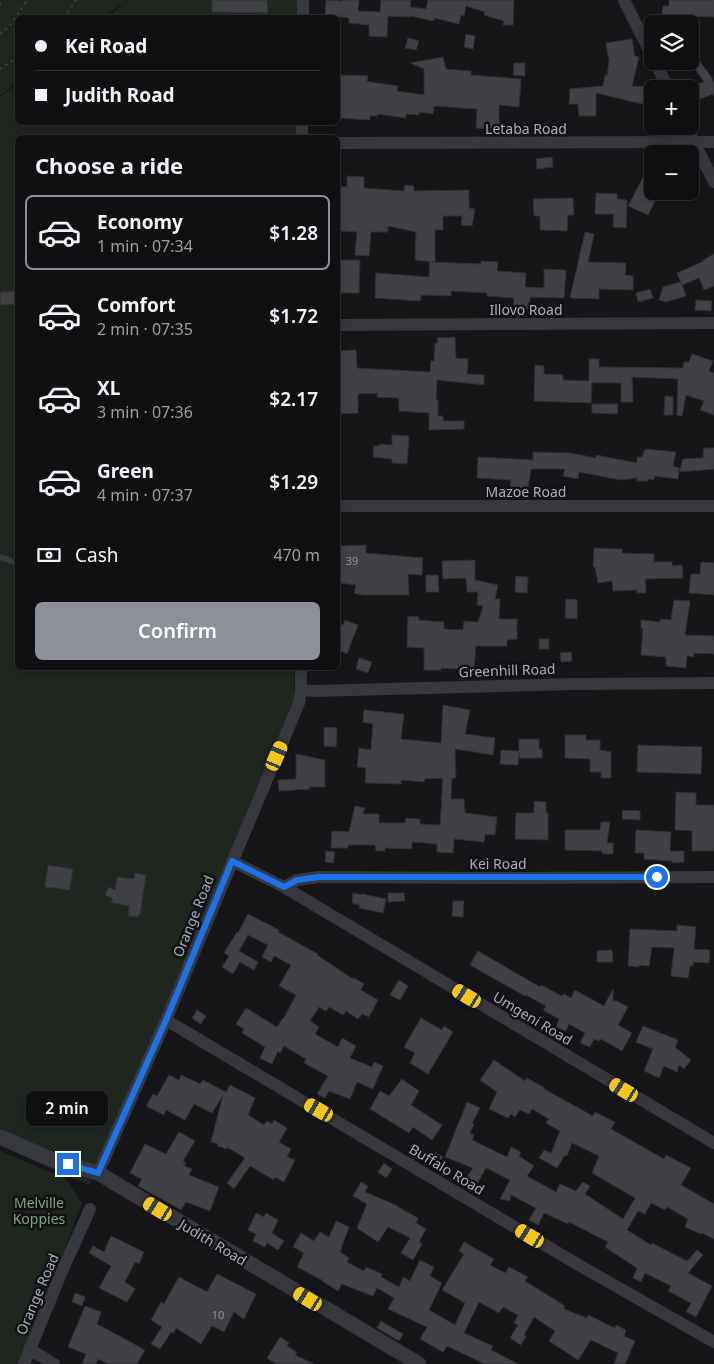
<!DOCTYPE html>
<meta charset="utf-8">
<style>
body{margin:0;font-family:"Noto Sans",sans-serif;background:#19191b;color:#f1f3f6;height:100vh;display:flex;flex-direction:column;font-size:19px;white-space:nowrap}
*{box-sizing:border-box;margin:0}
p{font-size:16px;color:#9c9d9f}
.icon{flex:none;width:28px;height:28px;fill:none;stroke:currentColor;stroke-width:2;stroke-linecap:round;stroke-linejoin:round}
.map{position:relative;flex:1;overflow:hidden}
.panel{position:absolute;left:15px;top:135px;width:325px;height:535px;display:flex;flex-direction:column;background:#101012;border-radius:8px;box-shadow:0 2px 8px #0003,0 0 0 1px #303032}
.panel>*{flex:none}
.banner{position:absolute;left:15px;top:15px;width:325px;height:110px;border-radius:8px;box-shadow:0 2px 8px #0003,0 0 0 1px #303032;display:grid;align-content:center;height:110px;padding:0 20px;background:#101012}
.tools{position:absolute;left:644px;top:15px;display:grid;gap:10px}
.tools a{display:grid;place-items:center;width:55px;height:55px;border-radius:8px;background:#101012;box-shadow:0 2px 8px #0003,0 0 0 1px #303032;font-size:25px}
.end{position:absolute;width:22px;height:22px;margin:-11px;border:6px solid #1a73e8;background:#fff;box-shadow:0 0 0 2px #fff}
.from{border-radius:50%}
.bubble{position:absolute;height:35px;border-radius:8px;background:#101012;box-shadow:0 2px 8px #0003,0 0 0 1px #303032;font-size:16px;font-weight:600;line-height:35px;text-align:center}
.car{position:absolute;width:15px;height:30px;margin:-15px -8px;border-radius:6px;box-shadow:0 0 4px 1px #0007;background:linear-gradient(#f5c518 24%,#345 0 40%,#f5c518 0 76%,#345 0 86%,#f5c518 0)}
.banner b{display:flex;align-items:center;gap:18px;height:48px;font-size:19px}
.banner b+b{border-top:1px solid #303032}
.banner i{width:12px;height:12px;background:#f1f3f6}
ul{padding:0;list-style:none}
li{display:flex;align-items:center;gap:15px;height:75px;margin:0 10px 8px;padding:0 10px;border:2px solid transparent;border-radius:8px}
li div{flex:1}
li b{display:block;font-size:19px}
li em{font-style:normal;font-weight:600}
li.on{border-color:#8c9099}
li>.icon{width:45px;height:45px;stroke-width:1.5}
h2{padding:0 20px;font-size:22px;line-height:60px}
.pay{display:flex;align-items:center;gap:12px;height:55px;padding:0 20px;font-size:19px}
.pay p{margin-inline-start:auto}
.action{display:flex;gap:10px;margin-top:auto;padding:10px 20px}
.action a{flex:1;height:58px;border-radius:8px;background:#8c9099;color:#fff;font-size:20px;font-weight:600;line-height:58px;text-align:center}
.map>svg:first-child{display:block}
.green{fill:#1e261f}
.building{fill:#404145;stroke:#303034}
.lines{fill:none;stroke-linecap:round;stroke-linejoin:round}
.path{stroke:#3d3f44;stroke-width:2;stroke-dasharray:2.5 4;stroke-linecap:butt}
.service{stroke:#37383d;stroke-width:6}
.minor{stroke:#37383d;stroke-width:12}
.tertiary{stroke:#37383d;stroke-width:15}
.route{stroke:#1a73e8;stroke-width:6}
.labels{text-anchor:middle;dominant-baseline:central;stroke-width:5;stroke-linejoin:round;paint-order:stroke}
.number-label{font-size:11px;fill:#8e929b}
.street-label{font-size:14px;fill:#a8adb8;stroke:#111113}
.park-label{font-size:14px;fill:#7fa381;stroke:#111113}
</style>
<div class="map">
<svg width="714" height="1364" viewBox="0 0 714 1364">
<rect width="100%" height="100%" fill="#161618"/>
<!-- green -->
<path class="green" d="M0 0H128L104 17 18 18 17 82 0 96Z
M129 0H302L301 17 106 18Z
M17 84 18 122 300 123V137L18 138V668H294V700L230 868 89 1185 0 1146V97Z
M0 1151 66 1179 82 1203 22 1364H0Z"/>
<!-- building -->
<path class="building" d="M212 0H267L268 13 212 12Z
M326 0 342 1V0H359L358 11 380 12 381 0H411L410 7 426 9 428 0H514L513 25H503L504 21 484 15 485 12 466 6 464 16 461 15 459 24 434 18V21L410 16V17L388 16 387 37 369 36V25L349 23V18L325 15Z
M669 0H714V17L662 15 663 6H669Z
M466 34 475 36 473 49 464 47Z
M408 38 419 41 416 50 405 48Z
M632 39 635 56 639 57 632 86 647 87 643 104 596 93V116H579L578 104H569L570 89 603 86 605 75 607 76 609 60 606 43Z
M690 48 712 78 714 83V96L713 94 700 99 695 85 704 82 690 62Z
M443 57 446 69 471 71V75L521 79 519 107 499 105V129L476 128 477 109 434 106 433 114 419 112V115L406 114V118L378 114V116H370V120L338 118V75L368 76 367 81 370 82 398 86 397 91 424 95V69L410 63Z
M514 63H525V76L513 75Z
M552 157 553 167 537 169 536 159Z
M652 160V191H660L648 215 628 206Z
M347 176 364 177V188L404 191 405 185 414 186V191L469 190V208L475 209 472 226 461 225 462 216H443V230H435V262L415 260 416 232 388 226V232H371L369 256 355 255 357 232 338 231V186L347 187Z
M596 193 617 194V199L627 200 626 228 613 227 614 214H595Z
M573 198 574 215H568L567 231 540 230V216H534L533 199Z
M585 232 594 234 588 262 626 263 625 275 633 276V290L599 289V299L570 298Z
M714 254V286L704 290 699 278 682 285 677 273 704 261 703 260Z
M338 260H360L359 293H338Z
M481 261 498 262 497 271 526 273 525 287 544 288V269L566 270 564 298 530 297 529 311 513 310 514 298 487 296V293L471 292 451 291V296L421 295 420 301 375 298 376 273 429 277 430 262 481 264Z
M681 282 686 296 666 302 659 300 663 287Z
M650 289 653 298 638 302 636 293Z
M18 291V304L0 305V292Z
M696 300 712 301 711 311 695 310Z
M455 337 456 358 468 359 467 374 484 375V385L437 380 436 400H438V416H443V421H464V429L429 430V413L399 411V398L377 397 378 393 358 394V413L338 414V351L356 350 357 368 430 372 431 361H434L435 343H438L437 338Z
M692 354 713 361 709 371 714 373V415L700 410 704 401 686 395 682 416 677 415 678 379 632 377 633 402H621V383H592L591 403 534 401 535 365 544 366V374L563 375V380L589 381V359H599V367L683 368 684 362H689Z
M665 396 673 397V415H664Z
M592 404H618L617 414 592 413Z
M392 435 409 436 407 464 392 463V459L373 457 374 446H379L380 444 392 445Z
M704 448H714V469L679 472 683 459 703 458Z
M645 449 676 452 673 466 679 468 678 479 655 476 654 480 648 479V481H637V478L621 480 579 472 578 479 563 476 565 469H531L527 493 510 491 511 480 477 478 478 457 533 460V452L570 453 596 458V455L637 463V457H642Z
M366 545V553L423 558 422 575 408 574 409 595H363L354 593 356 585 339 583 340 576H338V546Z
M594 548 622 549V553L654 554V562H672V566L682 565 683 578 645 579 646 593H637V590L613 591 612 581 598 583 595 567H593Z
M475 560V580L498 585 495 599H500L499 619H517V639L507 640V646H476L474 670 441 668V670H424V648L407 647 408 616 419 617V620L444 622V629L463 630 464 621 478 622 483 606 477 605 478 592H467L466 578 443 579 442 561Z
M701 562 714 563V595L689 593 691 574H700Z
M426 575H438L439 592H426Z
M516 576 528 577 527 593 515 592Z
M566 599 577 600V619L565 618Z
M674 600 690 601 685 635 714 636V654L694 653V657L687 656 686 668 666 666V657L641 655 643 629 641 628V620L660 622V619L671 620Z
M345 620 358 625 347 654 338 650V623L343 625Z
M539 639H549V649H539Z
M571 652 572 661 561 662 560 653Z
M359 658 372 662 368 673 356 669Z
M443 705 470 710 465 734 495 738 493 755 455 749 456 778H452L451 799H464L465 813 497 817 495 835 485 834 484 842 454 839 453 853 437 852V844L412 842V849L385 848V851H376L375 845H348V848H331L332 831 349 832 355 806 365 808 363 814H379V823H405L406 818 420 819V824L440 825 443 778 425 779 424 782 401 780V784L365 783 366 768 357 767 359 748 371 750 373 724 363 722 364 710 404 714 401 739 441 743Z
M324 727 337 728 336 747 324 746Z
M565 735H586V740H600V750L611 752V778H601V772H590V759L565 758Z
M519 739H539V749H542V758H519V752L518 765 500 764 501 750 519 751Z
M638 745 702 747 701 774 637 772Z
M296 754 325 760V787H309L310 789 279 791 278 780 296 779Z
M676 792 696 793V805H714V851H692V831L675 830Z
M534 801 546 802V813H548V840L515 839 516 813H534Z
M623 810 640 811V820L622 819Z
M601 822H610L607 843H613V854H602V851L565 850V830H600Z
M636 830 671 832 670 851H684V862L672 863V861L644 859V853H635Z
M326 851 335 852 333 863 325 862Z
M48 865 73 869 70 890 45 887Z
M135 873 146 875 140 915H138L137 917 128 916 129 906 112 903V898L105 895 109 887 115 890 117 877 134 879Z
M353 893 362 895V894L386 899 383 913 359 908 360 905 352 903Z
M388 893H404L405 901 388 902Z
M453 901H464L463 917 452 916Z
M248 914 279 930 278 932 318 954 317 955 353 979 354 978 364 984 361 990 378 1000 369 1017 362 1014 358 1019 346 1011 343 1015 329 1007 326 1011 319 1007 310 1021 319 1027 315 1034 338 1047 342 1038 356 1046 350 1058 372 1067 374 1062 383 1066 373 1089 357 1082 350 1099 329 1091 325 1098 317 1094 328 1076 304 1063 306 1059 284 1046 280 1053 278 1051 272 1064 260 1058 265 1047 242 1033 244 1029 236 1024 246 1008 277 1027 283 1018H284L296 995 279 986 291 965 274 956 271 962 262 957 268 945 248 935 239 951 258 962 254 970 240 962 233 974 222 967 229 956 224 953 237 932 238 933Z
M677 925 696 927 694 949 710 950 709 963 693 962V966H690L688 978 671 976 674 948 652 947 649 966 639 965V967L628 966 630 929 677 931Z
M612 950 613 962H597V951Z
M478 951 540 987 541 985 562 996 564 994 571 998 575 990 604 1006 613 989V1001H617L628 1007 618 1025 632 1033 622 1051 601 1039 599 1041 594 1039 590 1047 580 1043 585 1033 569 1024 566 1031 556 1027 559 1019 543 1010 546 1006 526 995 525 996 470 965Z
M399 980 408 986 400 1000 390 995Z
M197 1010 206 1016 201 1024 192 1018Z
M421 1018 442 1030 444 1026 453 1032 428 1074 410 1063 415 1053 404 1047Z
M643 1026 678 1040 675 1047 691 1060 684 1069 679 1065 677 1072 664 1066 659 1078 644 1071 653 1049 636 1042Z
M494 1060 525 1081 527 1078 545 1088 544 1089 593 1116 595 1112 615 1122 611 1129 664 1159 666 1155 691 1168 681 1185 714 1204V1239L702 1233 701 1234 685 1227 688 1219 667 1207 665 1210 651 1203 645 1214 638 1211 627 1230 651 1245 652 1243 687 1261 697 1250 703 1255 688 1273 712 1286 696 1317 686 1312 691 1303 668 1291 671 1286 645 1273 641 1282 633 1278 637 1268 605 1247 608 1242 569 1222 568 1224 544 1213 538 1225 529 1220 536 1208 511 1195 510 1201 500 1199 510 1180 486 1168 477 1184 466 1178 473 1168 445 1157 467 1102 480 1108 472 1123 474 1124 470 1133 474 1135 472 1140 507 1157 511 1147 521 1152 519 1156 534 1166 527 1176 556 1192 560 1184 576 1191 583 1182 590 1186 585 1194 623 1219 635 1198 592 1173 599 1156 572 1143 567 1156 565 1155 557 1168 539 1158 544 1150 551 1153 560 1131 546 1123 549 1119 532 1109 529 1114 520 1110 515 1117 511 1114 508 1118 489 1109 497 1092 480 1080Z
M169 1075 179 1080 181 1075 200 1084 203 1080 226 1092 230 1085 255 1098 248 1115 264 1125 267 1121 272 1124 274 1120 287 1128 279 1142 291 1149 287 1157 295 1160 284 1182 275 1177 274 1180 250 1166 234 1189 227 1183 245 1158 227 1147V1149L217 1146 218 1144 211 1142 223 1095 212 1113 194 1104 185 1120 166 1110 164 1115 146 1106 153 1094 157 1096Z
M402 1079 419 1091 411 1105 442 1125 432 1140 413 1127 409 1133 370 1109 380 1091 389 1096Z
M179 1132 195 1141 183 1161 186 1163 184 1166 192 1169 189 1175 219 1187 210 1211 186 1202 181 1210 138 1186 142 1179 130 1173 145 1144 166 1154Z
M435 1152 443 1157 437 1166 430 1161Z
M384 1163 392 1169 386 1178 378 1172Z
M361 1182 368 1186 365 1192 398 1206V1207L418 1218 416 1223 426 1229 419 1242 422 1244 413 1260 401 1253 410 1238 388 1227 378 1242 357 1228 367 1204 353 1196Z
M256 1213 264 1217 266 1213 278 1220 272 1233 284 1241 278 1250 267 1243 265 1247 253 1241 256 1234 248 1230Z
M336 1221 349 1227 340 1252 349 1258 347 1262 364 1271 366 1267 382 1274 381 1277 399 1287 403 1277 410 1281 420 1260 434 1267 430 1276 442 1283 429 1310 455 1325 465 1303 442 1290 464 1254 459 1251 464 1242 494 1259 490 1265 505 1273 509 1267 528 1277 525 1281 565 1306 564 1309 587 1318 588 1315 615 1328 616 1325 626 1330 624 1336 635 1341 625 1364H614L618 1353 591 1340 578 1360 549 1341 555 1331 534 1317 524 1335 526 1336 521 1345 510 1338 518 1325 514 1323 518 1315 503 1307 499 1313 479 1302 464 1333 493 1346 491 1350 518 1364H485L447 1346 443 1352 420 1339 427 1327 388 1309 394 1298 377 1288 373 1296 342 1284 338 1291 322 1281V1280L297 1267 304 1253 293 1247 301 1233 314 1241 320 1232 329 1237Z
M111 1236 144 1252 139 1264 135 1262 125 1282 135 1289 127 1302 99 1288 111 1266 89 1253 93 1246 104 1252Z
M217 1274 256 1294 244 1319 234 1312 224 1332 212 1326 201 1344 176 1328 174 1333 171 1332 160 1349 151 1344 162 1327 151 1320 161 1302 164 1304 179 1277 207 1292Z
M75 1293 85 1297 82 1306 72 1302Z
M85 1306 101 1312 97 1324 145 1350 137 1364H108L98 1359 96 1364H82L86 1354 68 1347Z
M381 1321 403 1334 399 1341 377 1328Z
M280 1337 289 1343 287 1346 297 1352 295 1355 314 1364H276L267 1358Z"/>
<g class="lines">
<!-- path -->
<path class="path" d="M0 5 1 0
M64 18 76 0
M0 34 11 24 27 0
M0 69 18 57"/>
<!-- service -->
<path class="service" d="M0 557 18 563"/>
<!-- minor -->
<path class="minor" d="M624 0 652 56
M303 18V0
M655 61 668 89
M686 126 714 182
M302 138V122
M338 143 714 142
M338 325 714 323
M338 506H714
M301 690 314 691 575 684 714 683
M232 861 284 887 714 1143
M284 887 297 880 319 877 486 878 714 877
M166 1020 577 1264 714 1342
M98 1173 166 1020 299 703 301 690V668
M29 1349 54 1364
M24 1364 63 1269 90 1209"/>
<!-- tertiary -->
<path class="tertiary" d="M0 1137 53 1160 98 1173 419 1364"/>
</g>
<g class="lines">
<!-- route -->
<path class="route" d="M68 1164 98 1173 166 1020 232 861 284 887 297 880 319 877H657"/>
</g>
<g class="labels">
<!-- number labels -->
<g class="number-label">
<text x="352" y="560">39</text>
<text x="218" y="1314">10</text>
</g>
<!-- street labels -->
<g class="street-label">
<text x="526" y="128">Letaba Road</text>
<text x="526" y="309">Illovo Road</text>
<text x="526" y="491">Mazoe Road</text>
<text transform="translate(507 670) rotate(-2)">Greenhill Road</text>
<text x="498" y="863">Kei Road</text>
<text transform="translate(193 916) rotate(-68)">Orange Road</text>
<text transform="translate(533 1018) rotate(31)">Umgeni Road</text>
<text transform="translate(447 1169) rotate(31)">Buffalo Road</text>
<text transform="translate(213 1242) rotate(31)">Judith Road</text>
<text transform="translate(37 1294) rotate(-67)">Orange Road</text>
</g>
<!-- park labels -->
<g class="park-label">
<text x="39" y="1202">Melville<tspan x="39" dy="16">Koppies</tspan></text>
</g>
</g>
</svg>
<div class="tools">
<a><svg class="icon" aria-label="layers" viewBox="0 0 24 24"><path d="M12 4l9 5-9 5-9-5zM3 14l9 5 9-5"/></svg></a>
<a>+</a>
<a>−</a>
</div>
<i class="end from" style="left:657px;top:877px"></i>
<i class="end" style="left:68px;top:1164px"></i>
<div class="bubble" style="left:26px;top:1091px;width:82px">2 min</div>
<i class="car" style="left:277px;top:756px;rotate:23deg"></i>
<i class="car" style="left:467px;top:996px;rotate:301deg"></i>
<i class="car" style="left:624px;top:1090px;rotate:301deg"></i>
<i class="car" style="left:319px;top:1110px;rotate:300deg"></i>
<i class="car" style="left:158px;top:1209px;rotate:301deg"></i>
<i class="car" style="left:530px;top:1236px;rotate:301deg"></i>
<i class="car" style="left:308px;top:1299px;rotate:301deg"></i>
<div class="banner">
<b><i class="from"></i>Kei Road</b>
<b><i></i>Judith Road</b>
</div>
<section class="panel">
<h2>Choose a ride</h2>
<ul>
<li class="on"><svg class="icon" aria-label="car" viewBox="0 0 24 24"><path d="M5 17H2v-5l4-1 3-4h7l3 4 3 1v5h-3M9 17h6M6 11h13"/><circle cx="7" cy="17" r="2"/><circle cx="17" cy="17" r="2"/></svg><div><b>Economy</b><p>1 min · 07:34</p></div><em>$1.28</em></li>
<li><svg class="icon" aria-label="car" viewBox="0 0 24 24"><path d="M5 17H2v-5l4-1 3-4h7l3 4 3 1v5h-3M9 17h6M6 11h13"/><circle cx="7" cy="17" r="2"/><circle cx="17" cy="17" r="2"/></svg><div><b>Comfort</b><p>2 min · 07:35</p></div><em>$1.72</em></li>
<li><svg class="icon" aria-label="car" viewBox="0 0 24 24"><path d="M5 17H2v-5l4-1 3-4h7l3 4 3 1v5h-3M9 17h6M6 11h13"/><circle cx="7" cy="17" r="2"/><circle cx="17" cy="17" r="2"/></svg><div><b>XL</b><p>3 min · 07:36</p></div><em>$2.17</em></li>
<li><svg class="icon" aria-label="car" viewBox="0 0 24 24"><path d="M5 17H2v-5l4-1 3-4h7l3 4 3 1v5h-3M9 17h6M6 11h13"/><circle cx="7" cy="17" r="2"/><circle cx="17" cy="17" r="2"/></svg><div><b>Green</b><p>4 min · 07:37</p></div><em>$1.29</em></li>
</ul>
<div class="pay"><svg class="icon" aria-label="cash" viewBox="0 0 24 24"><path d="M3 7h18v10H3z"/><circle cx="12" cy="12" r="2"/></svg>Cash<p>470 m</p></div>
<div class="action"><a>Confirm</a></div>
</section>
</div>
